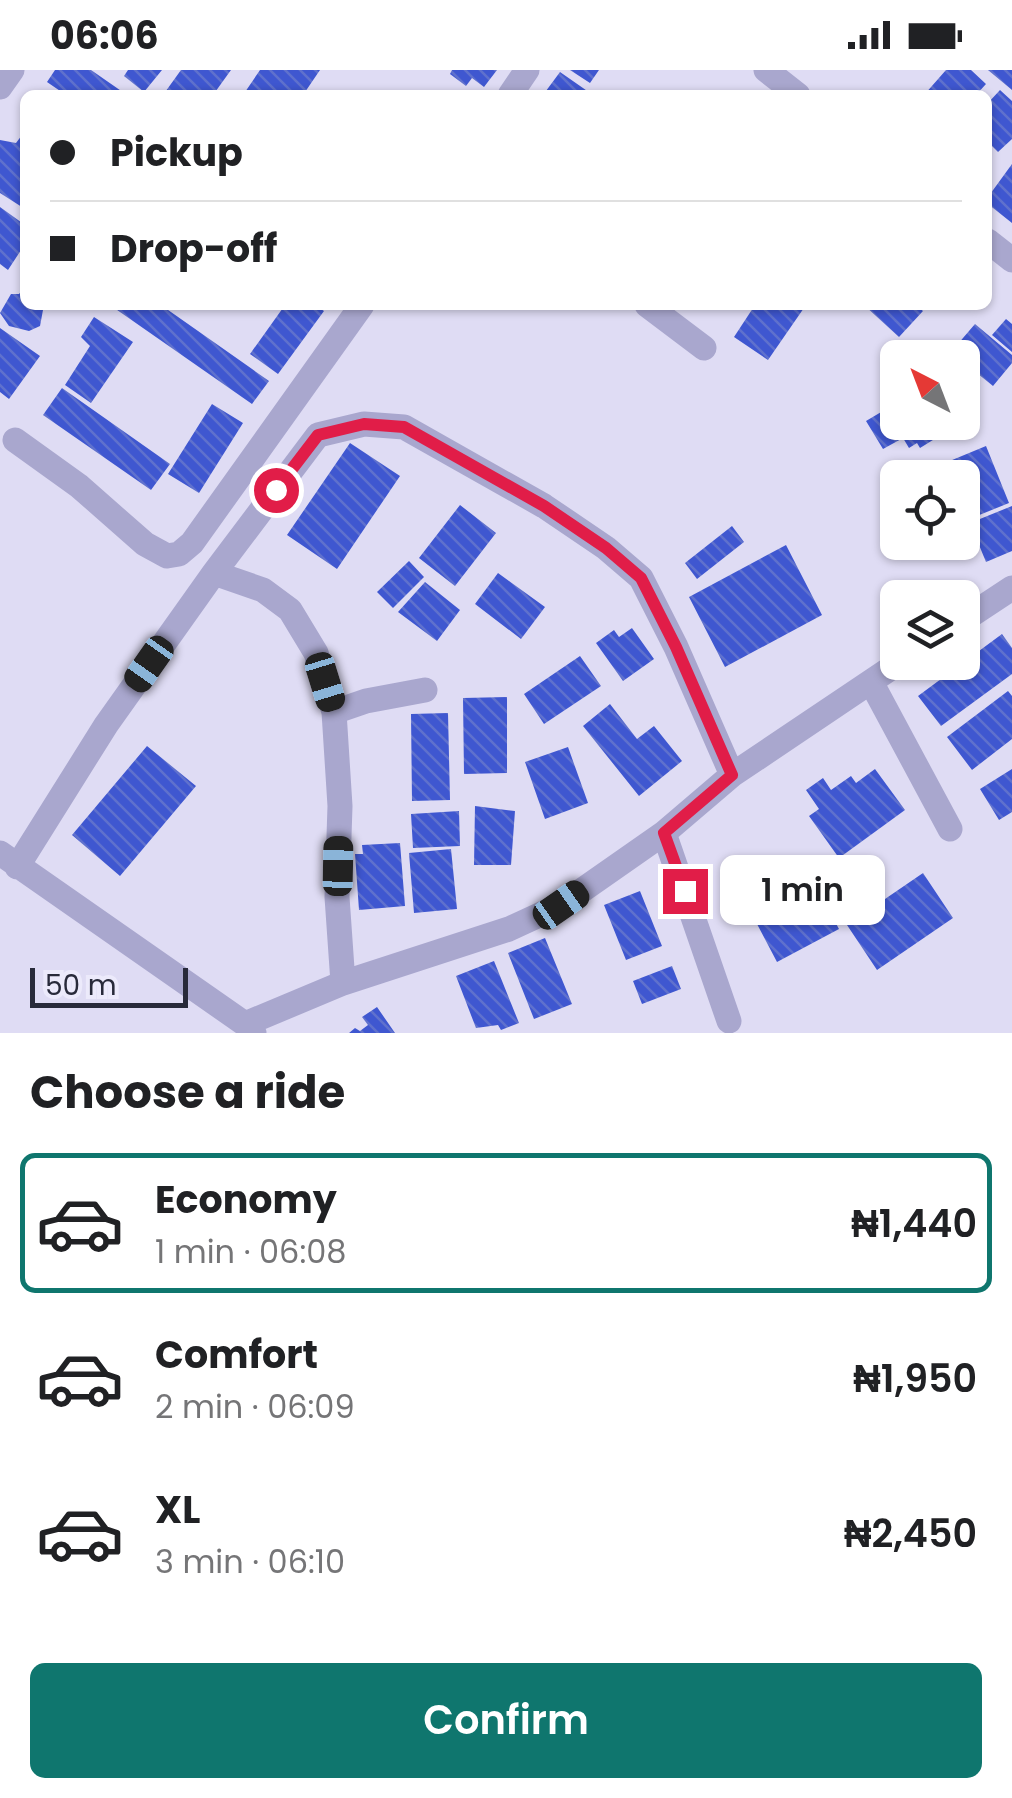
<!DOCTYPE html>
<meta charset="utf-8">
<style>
body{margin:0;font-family:Poppins,sans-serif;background:#f6f6f6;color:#202124;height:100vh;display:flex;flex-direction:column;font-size:38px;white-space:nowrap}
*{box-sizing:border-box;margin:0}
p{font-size:32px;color:#757577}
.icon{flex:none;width:55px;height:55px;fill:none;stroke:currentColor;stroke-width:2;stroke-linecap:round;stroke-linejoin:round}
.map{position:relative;height:963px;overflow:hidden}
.panel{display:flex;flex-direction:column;background:#fff;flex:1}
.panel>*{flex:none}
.top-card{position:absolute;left:20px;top:20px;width:972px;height:220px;border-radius:15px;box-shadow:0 2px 8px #0004;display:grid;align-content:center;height:220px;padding:0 30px;background:#fff}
.needle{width:65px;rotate:318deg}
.controls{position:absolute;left:880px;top:270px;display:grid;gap:20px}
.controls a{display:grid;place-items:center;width:100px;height:100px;border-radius:15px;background:#fff;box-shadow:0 2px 8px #0004;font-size:50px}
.scale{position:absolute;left:30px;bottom:25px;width:158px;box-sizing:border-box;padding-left:10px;border:5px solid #282a3a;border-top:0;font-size:28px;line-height:35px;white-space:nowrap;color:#282a3a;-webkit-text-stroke:8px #eceafb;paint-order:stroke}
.end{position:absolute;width:45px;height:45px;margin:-22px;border:12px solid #e11d48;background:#fff;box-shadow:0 0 0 5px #fff}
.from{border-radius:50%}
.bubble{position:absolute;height:70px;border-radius:15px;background:#fff;box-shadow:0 2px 8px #0004;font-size:32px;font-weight:600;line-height:70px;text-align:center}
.car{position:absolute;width:30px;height:60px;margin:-30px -15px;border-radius:12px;box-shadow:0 0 8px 2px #0007;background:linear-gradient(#222 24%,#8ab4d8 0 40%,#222 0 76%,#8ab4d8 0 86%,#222 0)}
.top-card b{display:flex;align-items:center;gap:35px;height:95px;font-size:38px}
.top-card b+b{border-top:2px solid #e0e0e0}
.top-card i{width:25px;height:25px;background:#202124}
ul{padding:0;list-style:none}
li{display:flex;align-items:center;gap:30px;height:140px;margin:0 20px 15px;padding:0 10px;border:5px solid transparent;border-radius:15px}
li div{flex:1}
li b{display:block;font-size:38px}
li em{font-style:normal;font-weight:600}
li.selected{border-color:#0f766e}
li>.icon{width:90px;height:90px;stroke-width:1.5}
h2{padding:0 30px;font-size:45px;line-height:120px}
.button{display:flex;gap:20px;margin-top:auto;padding:20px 30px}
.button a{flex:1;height:115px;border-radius:15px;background:#0f766e;color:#fff;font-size:40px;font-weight:600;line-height:115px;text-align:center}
.status{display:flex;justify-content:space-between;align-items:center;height:70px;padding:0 50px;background:#fff;direction:ltr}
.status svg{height:28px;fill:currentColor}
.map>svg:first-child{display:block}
.building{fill:url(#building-back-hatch)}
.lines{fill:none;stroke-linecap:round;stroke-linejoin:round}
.minor{stroke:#a9a7ce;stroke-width:25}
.route{stroke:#e11d48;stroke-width:12}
</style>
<div class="status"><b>06:06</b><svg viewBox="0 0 49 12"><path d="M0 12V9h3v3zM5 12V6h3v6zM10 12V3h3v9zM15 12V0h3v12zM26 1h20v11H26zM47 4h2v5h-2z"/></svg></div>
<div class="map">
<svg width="1012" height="963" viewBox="0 0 1012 963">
<defs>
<pattern id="building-back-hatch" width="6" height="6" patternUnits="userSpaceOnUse" patternTransform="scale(2.5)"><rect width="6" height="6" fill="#3f57d0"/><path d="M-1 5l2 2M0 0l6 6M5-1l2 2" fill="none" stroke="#5f71cd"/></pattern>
</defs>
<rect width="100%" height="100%" fill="#dfdcf4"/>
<!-- building -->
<path class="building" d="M55 0H91L127 25H66L47 12Z
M128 0H162L144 22 124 6Z
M181 0H231L213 25H163Z
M260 0H320L303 25H243Z
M452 0H497L484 17 472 8 466 16 450 4Z
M570 0H599L590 13Z
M946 0H971L986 14 976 25H924Z
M988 0H1012V20Z
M560 2 593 25H543Z
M1000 20 1012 31V69L998 82 988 72V33Z
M22 65 25 66V139L0 123V70L16 73Z
M1012 94V153L988 134V127Z
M0 137 25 155V174L8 200 0 194Z
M25 217V235H42L43 240 40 256 29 261 9 256 0 243 11 224H19Z
M110 235H161L269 311 252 334Z
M285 235H315L324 241 278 304 250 284Z
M755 235H806L768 290 734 267Z
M864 235H916L923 241 899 267Z
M94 247 133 272 91 333 65 315 90 276 81 267Z
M1006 249 1012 254V282L992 265Z
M975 254 1012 285V293L993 316 962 291V288L951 282Z
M0 258 40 286 9 329 0 322Z
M62 318 170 394 151 420 43 345Z
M898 332V352H962L920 378 917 373 909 378 903 368 883 379 866 351Z
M212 334 243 353 199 423 168 404Z
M350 373 400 406 337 499 287 465Z
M986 376 1009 433 962 452V408H931L928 400Z
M460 435 496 463 455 516 419 488Z
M1012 436V481L986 492 970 453Z
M732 456 744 472 697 509 685 493Z
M786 475 822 545 725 597 689 527Z
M409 491 424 507 393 538 377 522Z
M498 503 545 537 521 569 475 534Z
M425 512 460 540 437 571 398 542Z
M632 558 654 589 623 611 596 573 614 560 619 567Z
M1002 564 1012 578V604L941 656 918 626Z
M580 586 601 616 544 654 524 624Z
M1008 621 1012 626V669L972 700 947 667Z
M507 627V703L464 704 463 628Z
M610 634 637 669 654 656 682 691 639 726 583 656Z
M448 643 450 730 412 731 411 644Z
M147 676 196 716 120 806 72 765Z
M568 677 588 733 545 749 525 692Z
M875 699 905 740 839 788 809 746 819 739 806 720 823 708 831 720 851 706 856 713Z
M1012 699V742L999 750 980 719Z
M475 736 515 741 511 795H474Z
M459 741 460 776 413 778 411 744Z
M400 773 405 836 359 840 355 784H363L362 775Z
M451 779 457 839 414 843 409 783Z
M923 803 953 848 877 900 847 855Z
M640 821 662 876 626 890 604 835Z
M819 822 839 859 777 892 757 854Z
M545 868 572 934 534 949 508 883Z
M494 891 519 953 501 960 498 955 476 958 456 906Z
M672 896 681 919 642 934 633 911Z
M377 937 395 963H349L355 958 360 961 368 955 362 947Z"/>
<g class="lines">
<!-- minor -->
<path class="minor" d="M766 0 798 25
M0 17 12 0
M510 25 527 0
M988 171 1012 190
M647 235 704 278
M15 370 79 416 145 474 167 486 179 484 192 473 362 235
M214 503 263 520 290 540 316 583 334 642 340 736 337 827 343 913
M962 551 1012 518
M871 612 950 759
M334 642 366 631 425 620
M664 763 729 951
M0 783 245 954 254 963
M17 797 106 655 214 503 318 365 364 354 404 357 544 436 606 478 641 508 676 577 732 705
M245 954 343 913 509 859 561 835 664 763 732 705 900 592"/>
</g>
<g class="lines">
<!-- route -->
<path class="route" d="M276 420 318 365 364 354 404 357 544 436 606 478 641 508 676 577 732 705 664 763 685 821"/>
</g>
</svg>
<div class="controls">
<a><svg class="needle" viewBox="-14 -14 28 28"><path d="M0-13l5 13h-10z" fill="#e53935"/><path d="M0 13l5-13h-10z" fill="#757577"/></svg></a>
<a><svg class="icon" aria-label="locate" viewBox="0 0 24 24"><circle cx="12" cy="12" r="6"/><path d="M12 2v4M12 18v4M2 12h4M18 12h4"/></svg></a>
<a><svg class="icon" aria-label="layers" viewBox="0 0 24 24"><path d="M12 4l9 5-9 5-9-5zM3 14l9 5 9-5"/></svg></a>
</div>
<div class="scale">50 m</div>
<i class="end from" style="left:276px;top:420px"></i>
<i class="end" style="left:685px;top:821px"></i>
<div class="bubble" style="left:720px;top:785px;width:165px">1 min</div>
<i class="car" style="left:149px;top:594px;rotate:215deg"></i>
<i class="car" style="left:325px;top:612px;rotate:163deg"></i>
<i class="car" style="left:338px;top:796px;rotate:1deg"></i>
<i class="car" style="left:561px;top:835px;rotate:55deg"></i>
<div class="top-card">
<b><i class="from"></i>Pickup</b>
<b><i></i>Drop-off</b>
</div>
</div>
<section class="panel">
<h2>Choose a ride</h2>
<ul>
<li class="selected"><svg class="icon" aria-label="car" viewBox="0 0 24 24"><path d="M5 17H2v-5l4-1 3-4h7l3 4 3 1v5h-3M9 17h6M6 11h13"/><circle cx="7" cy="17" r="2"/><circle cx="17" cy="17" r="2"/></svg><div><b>Economy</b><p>1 min · 06:08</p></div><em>₦1,440</em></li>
<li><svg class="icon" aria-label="car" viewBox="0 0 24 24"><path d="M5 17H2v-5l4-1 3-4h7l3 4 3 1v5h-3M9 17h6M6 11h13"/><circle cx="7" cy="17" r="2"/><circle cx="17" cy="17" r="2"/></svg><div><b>Comfort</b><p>2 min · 06:09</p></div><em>₦1,950</em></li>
<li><svg class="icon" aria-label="car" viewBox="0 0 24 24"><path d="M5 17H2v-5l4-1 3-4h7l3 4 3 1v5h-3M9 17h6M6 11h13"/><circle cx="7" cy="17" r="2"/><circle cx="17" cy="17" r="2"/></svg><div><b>XL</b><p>3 min · 06:10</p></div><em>₦2,450</em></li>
</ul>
<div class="button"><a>Confirm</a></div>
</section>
